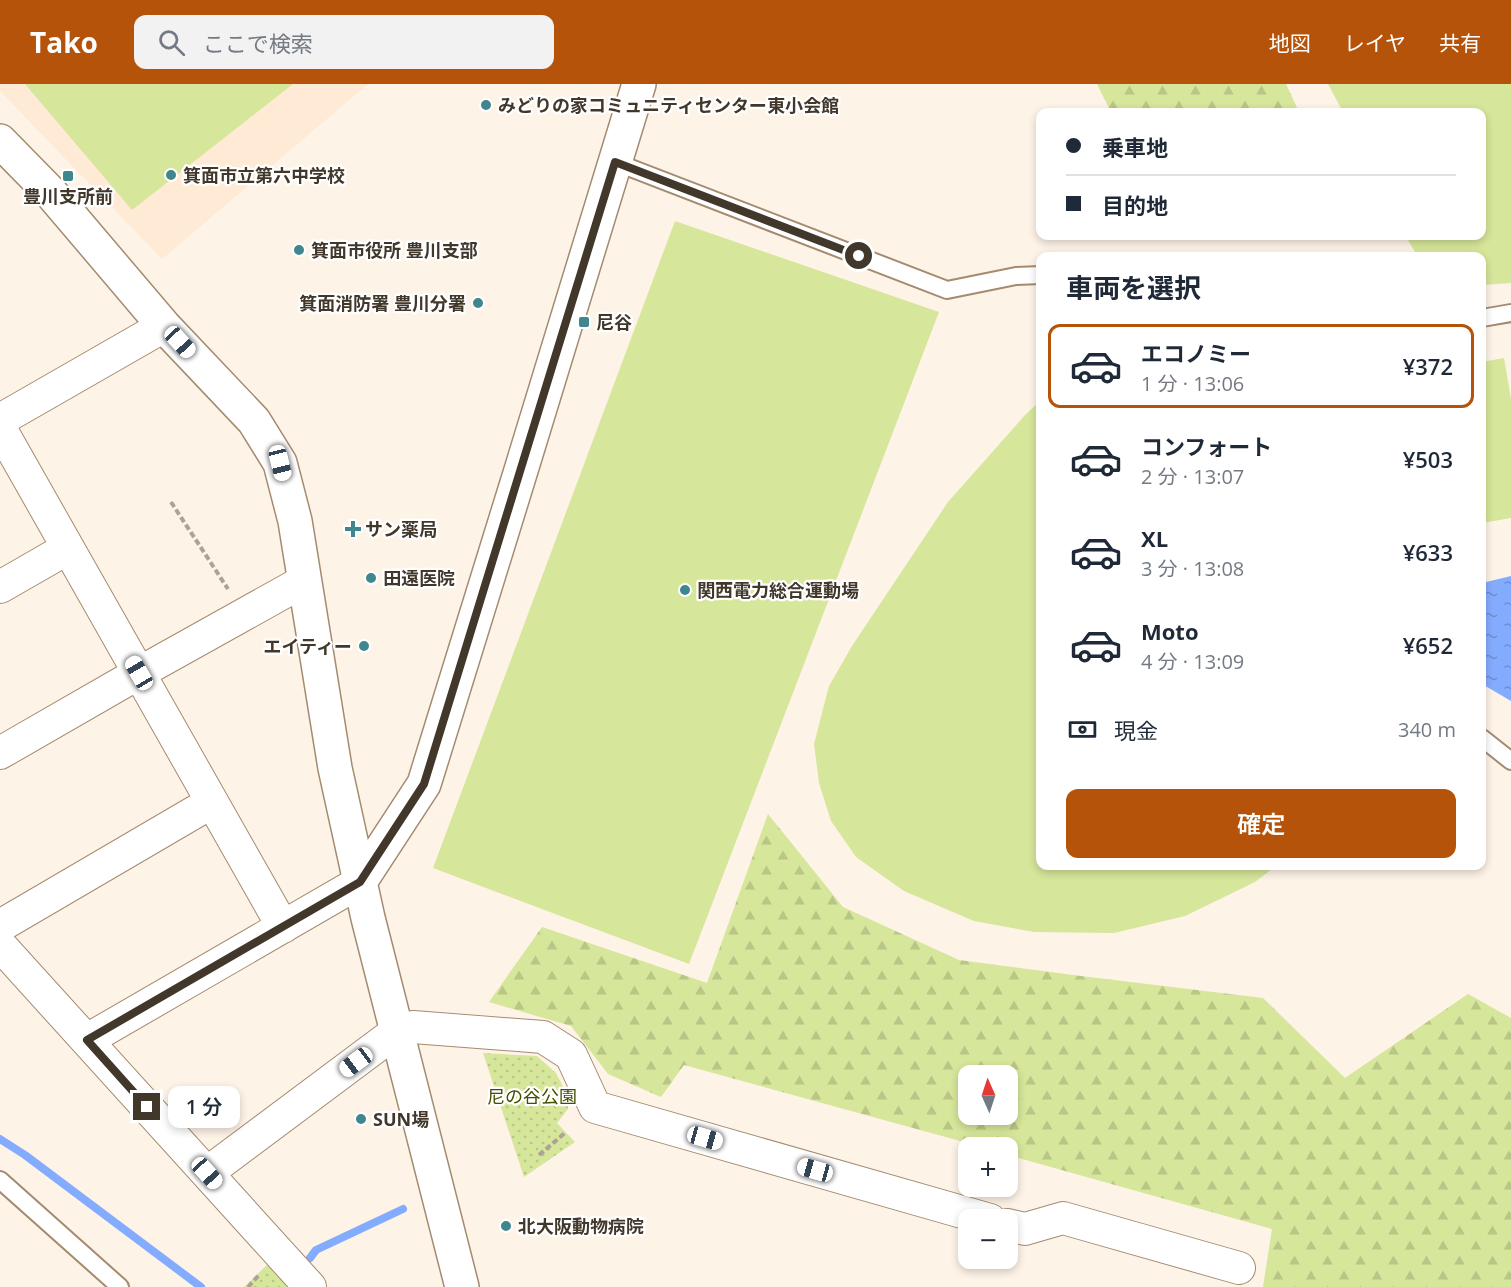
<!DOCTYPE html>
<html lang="ja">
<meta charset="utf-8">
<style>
body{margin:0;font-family:"Open Sans","Noto Sans JP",sans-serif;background:#f2f2f3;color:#1f2937;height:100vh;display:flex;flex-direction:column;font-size:22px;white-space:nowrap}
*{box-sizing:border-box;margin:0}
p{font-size:20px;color:#747a83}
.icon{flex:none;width:33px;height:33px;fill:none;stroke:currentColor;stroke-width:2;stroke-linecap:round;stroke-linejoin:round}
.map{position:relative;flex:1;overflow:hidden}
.drawer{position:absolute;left:1036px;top:168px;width:450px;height:618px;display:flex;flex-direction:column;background:#fff;border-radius:12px;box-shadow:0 3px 9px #0003}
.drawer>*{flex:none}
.guide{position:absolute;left:1036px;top:24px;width:450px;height:132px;border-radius:12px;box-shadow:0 3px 9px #0003;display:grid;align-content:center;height:132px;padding:0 30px;background:#fff}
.needle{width:39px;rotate:357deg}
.controls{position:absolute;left:958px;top:981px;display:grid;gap:12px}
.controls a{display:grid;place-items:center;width:60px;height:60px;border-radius:12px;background:#fff;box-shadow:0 3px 9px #0003;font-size:30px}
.end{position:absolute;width:27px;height:27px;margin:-14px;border:8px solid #41372b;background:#fff;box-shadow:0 0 0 3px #fff}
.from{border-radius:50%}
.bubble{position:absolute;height:42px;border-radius:12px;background:#fff;box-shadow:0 3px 9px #0003;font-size:20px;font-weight:600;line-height:42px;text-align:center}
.car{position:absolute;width:18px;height:36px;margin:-18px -9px;border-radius:8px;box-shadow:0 0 4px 2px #0007;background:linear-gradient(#fff 24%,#345 0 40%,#fff 0 76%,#345 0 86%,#fff 0)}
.guide b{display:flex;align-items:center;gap:21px;height:57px;font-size:22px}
.guide b+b{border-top:2px solid #e0e1e3}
.guide i{width:15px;height:15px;background:#1f2937}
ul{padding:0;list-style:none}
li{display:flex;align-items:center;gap:18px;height:84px;margin:0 12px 9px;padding:0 18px;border:3px solid transparent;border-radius:12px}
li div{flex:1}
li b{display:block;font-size:22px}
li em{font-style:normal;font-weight:600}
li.selected{border-color:#b45309}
li>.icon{width:54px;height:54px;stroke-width:1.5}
h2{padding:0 30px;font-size:27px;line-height:72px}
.pay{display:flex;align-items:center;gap:15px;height:66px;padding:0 30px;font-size:22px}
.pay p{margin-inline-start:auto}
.action{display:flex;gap:12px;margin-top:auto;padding:12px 30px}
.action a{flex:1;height:69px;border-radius:12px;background:#b45309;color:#fff;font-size:24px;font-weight:600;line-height:69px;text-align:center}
header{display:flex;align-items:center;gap:36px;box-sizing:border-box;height:84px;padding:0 30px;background:#b45309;color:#fff}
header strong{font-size:28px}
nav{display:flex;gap:33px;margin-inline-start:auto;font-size:21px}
.search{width:420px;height:54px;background:#f2f2f3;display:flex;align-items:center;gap:15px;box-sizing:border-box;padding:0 21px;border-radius:12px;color:#747a83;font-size:22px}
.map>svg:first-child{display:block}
.built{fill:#feead5}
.forest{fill:url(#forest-firs);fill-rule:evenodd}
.park{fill:url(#park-dots)}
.garden{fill:#d6e69a}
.water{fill:url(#water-ripples)}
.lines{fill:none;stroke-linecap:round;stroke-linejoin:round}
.stream{stroke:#84acfe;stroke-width:8}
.service-casing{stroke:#a48b6f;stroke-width:20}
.minor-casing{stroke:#a48b6f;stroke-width:34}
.tertiary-casing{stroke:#a48b6f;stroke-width:36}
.path{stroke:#ada296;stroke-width:4;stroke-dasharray:6 3;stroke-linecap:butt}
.service{stroke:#fff;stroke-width:16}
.minor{stroke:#fff;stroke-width:32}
.tertiary{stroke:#fff;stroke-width:33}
.route{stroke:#41372b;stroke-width:8}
.poi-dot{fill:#3f868f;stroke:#fff;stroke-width:2}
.labels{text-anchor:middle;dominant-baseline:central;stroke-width:4.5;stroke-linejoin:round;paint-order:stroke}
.poi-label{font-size:18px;font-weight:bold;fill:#41372b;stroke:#fff;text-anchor:start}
.park-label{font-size:18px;fill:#444f00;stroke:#fff}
</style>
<header>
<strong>Tako</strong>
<div class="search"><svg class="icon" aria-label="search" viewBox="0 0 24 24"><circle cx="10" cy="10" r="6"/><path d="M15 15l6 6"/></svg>ここで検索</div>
<nav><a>地図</a><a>レイヤ</a><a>共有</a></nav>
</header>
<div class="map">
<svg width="1511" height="1203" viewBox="0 0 1511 1203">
<defs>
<pattern id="forest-firs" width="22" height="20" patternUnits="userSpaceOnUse" patternTransform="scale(1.5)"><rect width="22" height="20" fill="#d6e69a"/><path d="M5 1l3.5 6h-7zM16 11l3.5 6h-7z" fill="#b9c685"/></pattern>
<pattern id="park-dots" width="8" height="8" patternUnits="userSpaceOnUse" patternTransform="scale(1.5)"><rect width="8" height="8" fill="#d6e69a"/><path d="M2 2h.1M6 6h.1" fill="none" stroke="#b9c685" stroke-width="1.8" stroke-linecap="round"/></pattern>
<pattern id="water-ripples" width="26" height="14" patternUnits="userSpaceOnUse" patternTransform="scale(1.5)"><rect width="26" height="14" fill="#84acfe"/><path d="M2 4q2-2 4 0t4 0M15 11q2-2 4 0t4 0" fill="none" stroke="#6e8dce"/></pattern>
</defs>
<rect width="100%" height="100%" fill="#fef3e7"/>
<!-- built -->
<path class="built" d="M0 0H368L162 175 0 7Z"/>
<!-- forest -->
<path class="forest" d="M1097 0H1286L1299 28H1111Z
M768 730 843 823 959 876 1081 892 1263 914 1345 994 1468 910 1511 934V1203H1263L1272 1145 1008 1071V1064L982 1063 684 981 661 1013 608 990 571 942 489 918 542 843 707 899ZM969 992H1008V1030H969Z"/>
<!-- park -->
<path class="park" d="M483 969 537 972 556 989 569 1014 568 1025 557 1039 575 1058 524 1093Z
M269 1179 290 1203H244Z"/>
<!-- garden -->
<path class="garden" d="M25 0H293L132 126Z
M1328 0H1511V199L1482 201V172H1417L1406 152H1482V28H1343Z
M675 137 939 228 689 880 433 784Z
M1504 274 1511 315V434L1482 439V278Z
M1039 318H1041V782H1276L1255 798 1185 832 1114 849 1034 848 974 837 904 807 856 773 831 737 819 699 814 660 829 602 852 562 948 418 1025 331Z"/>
<!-- water -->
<path class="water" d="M1511 492V617L1482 600V499Z"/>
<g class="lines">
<!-- stream -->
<path class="stream" d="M0 1055 25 1071 201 1203
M310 1174 316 1166 403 1125"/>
<!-- service casing -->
<g class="service-casing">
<path id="service" d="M615 78 947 206 1016 192 1041 191
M1482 234 1511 229
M1482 654 1511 677
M0 1096 120 1203"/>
</g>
<!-- minor casing -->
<g class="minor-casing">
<path id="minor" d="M0 336 164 242
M0 344 283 843
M0 503 68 464
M0 669 139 589 304 497
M0 842 212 718
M0 861 310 1203
M87 956 360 798
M207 1089 397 947 413 943 543 953 571 971 595 1023 990 1136
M1008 1141 1025 1145 1063 1134 1239 1184"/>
</g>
<!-- tertiary casing -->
<g class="tertiary-casing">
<path id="tertiary" d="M0 57 51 109 164 242 254 337 280 379 295 437 335 684 368 834 462 1203
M360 798 424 700 522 383 639 0"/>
</g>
<!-- path -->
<path class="path" d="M171 418 228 505
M539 1071 566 1048
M248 1203 260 1190"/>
<!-- service -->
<use href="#service" class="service"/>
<!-- minor -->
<use href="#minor" class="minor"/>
<!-- tertiary -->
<use href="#tertiary" class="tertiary"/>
</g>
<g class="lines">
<!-- route -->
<path class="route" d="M147 1023 87 956 360 798 424 700 615 78 859 172"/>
</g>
<!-- markers -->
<g class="poi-dot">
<circle cx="486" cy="21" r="6"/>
<circle cx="171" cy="91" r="6"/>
<rect x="62" y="86" width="12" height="12" rx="3"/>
<circle cx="299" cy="166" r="6"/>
<circle cx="478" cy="219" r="6"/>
<rect x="578" y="232" width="12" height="12" rx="3"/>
<path d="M350 436h6v6h6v6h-6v6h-6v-6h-6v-6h6z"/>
<circle cx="371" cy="494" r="6"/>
<circle cx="685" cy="506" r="6"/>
<circle cx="364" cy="562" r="6"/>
<circle cx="361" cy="1035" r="6"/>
<circle cx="506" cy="1142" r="6"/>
</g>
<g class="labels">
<!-- poi labels -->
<g class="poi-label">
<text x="498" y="21">みどりの家コミュニティセンター東小会館</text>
<text x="183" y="91">箕面市立第六中学校</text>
<text x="68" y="112" text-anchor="middle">豊川支所前</text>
<text x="311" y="166">箕面市役所 豊川支部</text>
<text x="466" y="219" text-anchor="end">箕面消防署 豊川分署</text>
<text x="596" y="238">尼谷</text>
<text x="365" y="445">サン薬局</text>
<text x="383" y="494">田遠医院</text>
<text x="697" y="506">関西電力総合運動場</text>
<text x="352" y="562" text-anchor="end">エイティー</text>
<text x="373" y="1035">SUN場</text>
<text x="518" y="1142">北大阪動物病院</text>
</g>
<!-- park labels -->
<g class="park-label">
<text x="532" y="1012">尼の谷公園</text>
</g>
</g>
</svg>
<div class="controls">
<a><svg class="needle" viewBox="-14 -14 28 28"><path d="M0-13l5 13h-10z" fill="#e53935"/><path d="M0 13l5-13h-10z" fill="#747a83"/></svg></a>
<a>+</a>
<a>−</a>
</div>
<i class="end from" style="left:859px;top:172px"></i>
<i class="end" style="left:147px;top:1023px"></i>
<div class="bubble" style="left:168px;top:1002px;width:72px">1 分</div>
<i class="car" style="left:180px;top:258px;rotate:137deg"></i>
<i class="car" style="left:280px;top:379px;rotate:166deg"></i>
<i class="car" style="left:139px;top:589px;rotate:330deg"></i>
<i class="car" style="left:356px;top:978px;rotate:233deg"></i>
<i class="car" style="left:705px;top:1054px;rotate:106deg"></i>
<i class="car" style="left:815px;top:1086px;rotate:286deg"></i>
<i class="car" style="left:207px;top:1089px;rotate:138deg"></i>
<div class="guide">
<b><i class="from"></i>乗車地</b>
<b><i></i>目的地</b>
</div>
<section class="drawer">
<h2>車両を選択</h2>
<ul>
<li class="selected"><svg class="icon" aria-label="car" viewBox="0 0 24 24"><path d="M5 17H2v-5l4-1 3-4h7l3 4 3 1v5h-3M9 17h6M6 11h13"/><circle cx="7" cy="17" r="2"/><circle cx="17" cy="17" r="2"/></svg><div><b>エコノミー</b><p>1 分 · 13:06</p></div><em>¥372</em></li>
<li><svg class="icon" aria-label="car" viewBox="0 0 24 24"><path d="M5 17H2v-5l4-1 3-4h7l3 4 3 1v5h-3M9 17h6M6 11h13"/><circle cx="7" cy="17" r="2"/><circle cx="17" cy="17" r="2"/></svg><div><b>コンフォート</b><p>2 分 · 13:07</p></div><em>¥503</em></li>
<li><svg class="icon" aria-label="car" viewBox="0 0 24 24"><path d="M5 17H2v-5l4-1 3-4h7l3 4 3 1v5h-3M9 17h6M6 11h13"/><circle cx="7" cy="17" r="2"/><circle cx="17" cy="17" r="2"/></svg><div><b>XL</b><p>3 分 · 13:08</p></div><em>¥633</em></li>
<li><svg class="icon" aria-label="car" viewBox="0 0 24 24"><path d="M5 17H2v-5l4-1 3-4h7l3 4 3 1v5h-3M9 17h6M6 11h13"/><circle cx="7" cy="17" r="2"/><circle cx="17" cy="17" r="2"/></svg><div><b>Moto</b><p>4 分 · 13:09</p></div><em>¥652</em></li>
</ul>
<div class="pay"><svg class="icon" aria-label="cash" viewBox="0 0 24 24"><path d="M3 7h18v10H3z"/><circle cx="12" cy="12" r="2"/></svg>現金<p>340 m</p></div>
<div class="action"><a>確定</a></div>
</section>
</div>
